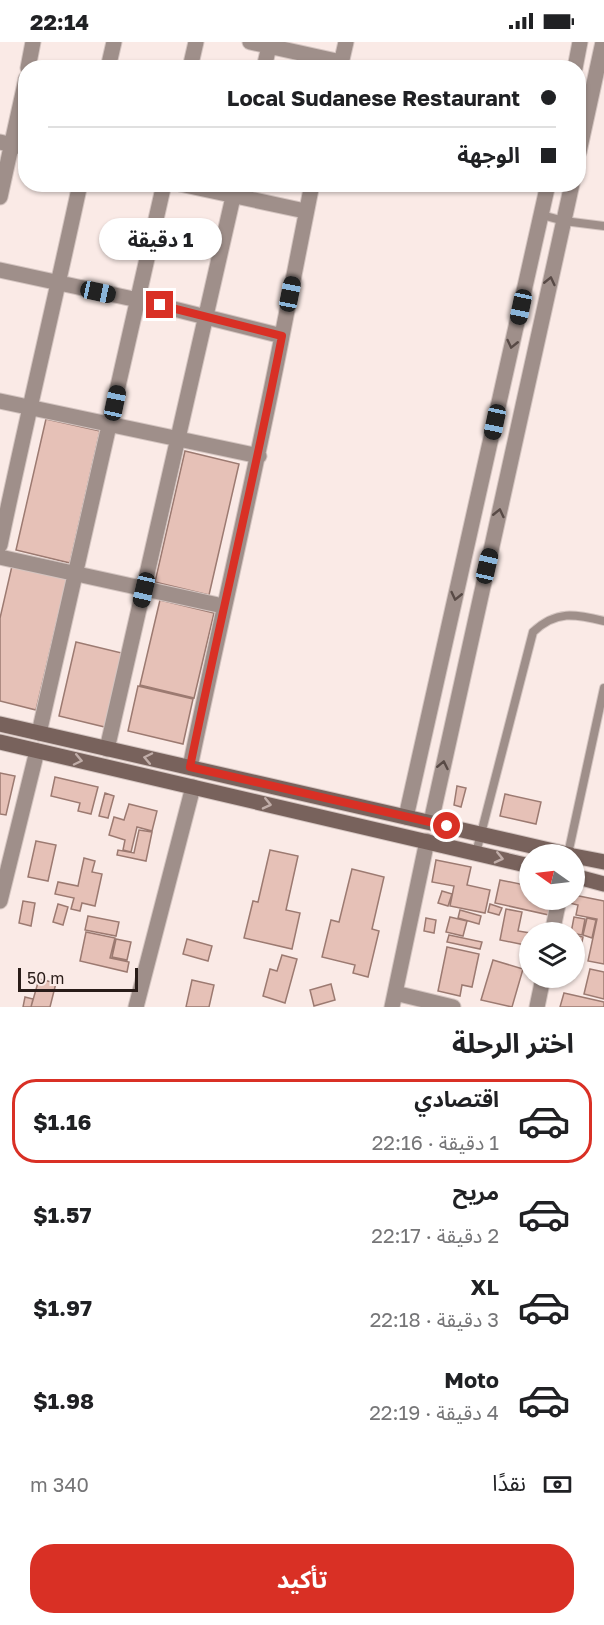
<!DOCTYPE html>
<html lang="ar">
<meta charset="utf-8">
<style>
body{margin:0;font-family:"Golos Text","Noto Sans Arabic",sans-serif;background:#f6f6f6;color:#202124;direction:rtl;height:100vh;display:flex;flex-direction:column;font-size:22px;white-space:nowrap}
*{box-sizing:border-box;margin:0}
p{font-size:20px;color:#757577}
.icon{flex:none;width:33px;height:33px;fill:none;stroke:currentColor;stroke-width:2;stroke-linecap:round;stroke-linejoin:round}
.map{position:relative;height:965px;overflow:hidden;direction:ltr}
.panel{display:flex;flex-direction:column;background:#fff;flex:1}
.panel>*{flex:none}
.hud{position:absolute;left:18px;top:18px;width:568px;height:132px;border-radius:24px;box-shadow:0 2px 4px #0004;direction:rtl;display:grid;align-content:center;height:132px;padding:0 30px;background:#fff}
.needle{width:39px;rotate:284deg}
.controls{position:absolute;left:519px;top:802px;display:grid;gap:12px}
.controls a{display:grid;place-items:center;width:66px;height:66px;border-radius:50%;background:#fff;box-shadow:0 2px 4px #0004;font-size:30px}
.scale{position:absolute;left:18px;bottom:15px;width:120px;box-sizing:border-box;padding-left:6px;border:3px solid #291c18;border-top:0;font-size:16px;line-height:21px;white-space:nowrap;color:#291c18;-webkit-text-stroke:4px #faeae6;paint-order:stroke}
.end{position:absolute;width:27px;height:27px;margin:-14px;border:8px solid #d93025;background:#fff;box-shadow:0 0 0 3px #fff}
.from{border-radius:50%}
.bubble{position:absolute;height:42px;border-radius:21px;background:#fff;box-shadow:0 2px 4px #0004;font-size:20px;font-weight:700;line-height:42px;text-align:center;direction:rtl}
.car{position:absolute;width:18px;height:36px;margin:-18px -9px;border-radius:8px;box-shadow:0 0 4px 2px #0007;background:linear-gradient(#222 24%,#8ab4d8 0 40%,#222 0 76%,#8ab4d8 0 86%,#222 0)}
.hud b{display:flex;align-items:center;gap:21px;height:57px;font-size:22px}
.hud b+b{border-top:2px solid #e0e0e0}
.hud i{width:15px;height:15px;background:#202124}
ul{padding:0;list-style:none}
li{display:flex;align-items:center;gap:18px;height:84px;margin:0 12px 9px;padding:0 18px;border:3px solid transparent;border-radius:24px}
li div{flex:1}
li b{display:block;font-size:22px}
li em{font-style:normal;font-weight:700}
li.active{border-color:#d93025}
li>.icon{width:54px;height:54px;stroke-width:1.5}
h2{padding:0 30px;font-size:27px;line-height:72px}
.pay{display:flex;align-items:center;gap:15px;height:66px;padding:0 30px;font-size:22px}
.pay p{margin-inline-start:auto}
.action{display:flex;gap:12px;margin-top:auto;padding:12px 30px}
.action a{flex:1;height:69px;border-radius:24px;background:#d93025;color:#fff;font-size:24px;font-weight:700;line-height:69px;text-align:center}
.status{display:flex;justify-content:space-between;align-items:center;height:42px;padding:0 30px;background:#fff;direction:ltr}
.status svg{height:16px;fill:currentColor}
.map>svg:first-child{display:block}
.building{fill:#e6c1b7;stroke:#9c7a71;stroke-width:1.5}
.lines{fill:none;stroke-linecap:round;stroke-linejoin:round}
.lane-casing{stroke:#d4c5c1;stroke-width:10}
.street-casing{stroke:#d4c5c1;stroke-width:17}
.secondary-casing{stroke:#d4c5c1;stroke-width:17}
.lane{stroke:#9f8f8a;stroke-width:8}
.street{stroke:#9f8f8a;stroke-width:15}
.secondary{stroke:#78625c;stroke-width:15}
.oneway{stroke:#584a46}
.oneway2{stroke:#c0ada8}
.route{stroke:#d93025;stroke-width:8}
</style>
<div class="status"><b>22:14</b><svg viewBox="0 0 49 12"><path d="M0 12V9h3v3zM5 12V6h3v6zM10 12V3h3v9zM15 12V0h3v12zM26 1h20v11H26zM47 4h2v5h-2z"/></svg></div>
<div class="map">
<svg width="604" height="965" viewBox="0 0 604 965">
<rect width="100%" height="100%" fill="#faeae6"/>
<!-- building -->
<path class="building" d="M46 377 100 389 70 521 16 508Z
M185 409 239 422 209 553 155 540Z
M12 524 67 537 36 668 0 659V576Z
M160 558 214 571 194 656 140 643Z
M76 600 130 613 113 687 59 674Z
M138 644 193 657 183 702 128 689Z
M0 731 15 734 6 773 0 772Z
M55 735 98 745 91 772 78 769 80 761 51 754Z
M457 744 466 746 461 765 454 763Z
M105 751 114 754 108 776 99 774Z
M505 752 541 760 536 782 500 774Z
M129 762 157 769 152 789 137 785 131 810 123 808 125 798 109 793 114 775 124 778Z
M139 788 152 790 146 819 117 813 118 808 134 811Z
M36 799 56 803 48 839 28 835Z
M270 808 298 814 286 868 300 871 292 907 244 896 253 859 258 860Z
M84 816 95 819 92 830 102 832 95 864 82 861 80 869 71 867 74 856 55 852 58 840 78 844Z
M436 818 471 825 467 843 490 848 485 871 450 864 454 844 432 840Z
M352 827 384 835 372 887 379 889 368 935 353 931 355 923 322 915 331 878 339 880Z
M500 838 530 844V858H553L549 873 495 861Z
M442 849 452 852 448 864 438 861Z
M574 853 604 859V922L588 919 597 877 576 873 578 863 569 861 570 858H574Z
M23 859 35 861 31 884 19 881Z
M58 862 68 865 63 883 53 880Z
M490 862 502 866 499 873 488 870Z
M506 867 522 870 518 889 530 891V904L500 898Z
M460 868 481 874 479 882 458 876Z
M88 874 119 880 116 894 85 888Z
M450 875 467 879 463 894 446 890Z
M574 875 585 877 582 893 571 891Z
M426 876 436 878 434 891 424 889Z
M587 876 596 878 592 896 583 893Z
M86 890 115 896 110 916 129 920 127 930 80 919Z
M449 893 482 900 480 907 447 900Z
M574 893 583 895 578 920H574Z
M116 897 131 900 127 918 112 915Z
M187 897 212 904 208 919 183 912Z
M447 905 479 912 472 945 462 943 460 954 438 949Z
M282 913 297 917 285 961 263 954 270 927 277 929Z
M493 918 523 927 512 965 481 958Z
M590 927 604 930V957L584 952Z
M39 937 56 941 50 965H31Z
M192 938 214 943 209 965H186Z
M331 942 335 958 314 964 310 948Z
M564 951 604 960V965H560Z
M25 955 33 957 31 965H23Z"/>
<g class="lines">
<!-- lane casing -->
<g class="lane-casing">
<path id="lane" d="M542 173 564 179 604 184
M476 811 533 590C556 568 575 572 604 579
M568 812 604 646"/>
</g>
<!-- street casing -->
<g class="street-casing">
<path id="street" d="M250 0 341 20
M28 26 33 0
M108 26 114 0
M190 26 196 0
M264 26 270 0
M340 26 346 0
M575 26 580 0
M0 100 26 106
M579 110 603 0
M180 142 305 169
M0 155 26 37
M0 228 138 258 282 294C254 438 220 581 190 725
M282 294 312 142
M0 359 259 414
M0 503C25 383 54 263 80 142
M0 515 223 564
M39 691 164 142
M107 707 236 142
M406 775 548 142
M431 780 572 142
M0 859 37 709
M552 891 559 858
M395 951 453 965
M136 965 193 745
M392 965 427 799
M537 965 543 936"/>
</g>
<!-- secondary casing -->
<g class="secondary-casing">
<path id="secondary" d="M0 682 571 813
M0 700 530 824
M574 814 604 820
M574 834 604 842"/>
</g>
<!-- lane -->
<use href="#lane" class="lane"/>
<!-- street -->
<use href="#street" class="street"/>
<!-- secondary -->
<use href="#secondary" class="secondary"/>
</g>
<!-- one-way arrows -->
<defs><path id="oneway-chevron" d="M-2-3.5L2.5 0L-2 3.5" fill="none" stroke-width="1.6" stroke-linecap="round" stroke-linejoin="round" transform="scale(1.5)"/></defs>
<g class="oneway">
<use href="#oneway-chevron" transform="translate(550 239) rotate(-77)"/>
<use href="#oneway-chevron" transform="translate(512 302) rotate(103)"/>
<use href="#oneway-chevron" transform="translate(499 471) rotate(-77)"/>
<use href="#oneway-chevron" transform="translate(456 554) rotate(103)"/>
<use href="#oneway-chevron" transform="translate(443 723) rotate(-78)"/>
</g>
<g class="oneway2">
<use href="#oneway-chevron" transform="translate(148 716) rotate(-168)"/>
<use href="#oneway-chevron" transform="translate(78 718) rotate(12)"/>
<use href="#oneway-chevron" transform="translate(267 762) rotate(13)"/>
<use href="#oneway-chevron" transform="translate(499 816) rotate(13)"/>
</g>
<g class="lines">
<!-- route -->
<path class="route" d="M160 263 282 294C254 438 219 581 190 725L447 784"/>
</g>
</svg>
<div class="controls">
<a><svg class="needle" viewBox="-14 -14 28 28"><path d="M0-13l5 13h-10z" fill="#e53935"/><path d="M0 13l5-13h-10z" fill="#757577"/></svg></a>
<a><svg class="icon" aria-label="layers" viewBox="0 0 24 24"><path d="M12 4l9 5-9 5-9-5zM3 14l9 5 9-5"/></svg></a>
</div>
<div class="scale">50 m</div>
<i class="end from" style="left:447px;top:784px"></i>
<i class="end" style="left:160px;top:263px"></i>
<div class="bubble" style="left:99px;top:176px;width:123px">1 دقيقة</div>
<i class="car" style="left:98px;top:250px;rotate:102deg"></i>
<i class="car" style="left:290px;top:252px;rotate:11deg"></i>
<i class="car" style="left:521px;top:265px;rotate:192deg"></i>
<i class="car" style="left:115px;top:361px;rotate:12deg"></i>
<i class="car" style="left:495px;top:380px;rotate:192deg"></i>
<i class="car" style="left:487px;top:524px;rotate:13deg"></i>
<i class="car" style="left:144px;top:548px;rotate:193deg"></i>
<div class="hud">
<b><i class="from"></i>Local Sudanese Restaurant</b>
<b><i></i>الوجهة</b>
</div>
</div>
<section class="panel">
<h2>اختر الرحلة</h2>
<ul>
<li class="active"><svg class="icon" aria-label="car" viewBox="0 0 24 24"><path d="M5 17H2v-5l4-1 3-4h7l3 4 3 1v5h-3M9 17h6M6 11h13"/><circle cx="7" cy="17" r="2"/><circle cx="17" cy="17" r="2"/></svg><div><b>اقتصادي</b><p>1 دقيقة · 22:16</p></div><em>$1.16</em></li>
<li><svg class="icon" aria-label="car" viewBox="0 0 24 24"><path d="M5 17H2v-5l4-1 3-4h7l3 4 3 1v5h-3M9 17h6M6 11h13"/><circle cx="7" cy="17" r="2"/><circle cx="17" cy="17" r="2"/></svg><div><b>مريح</b><p>2 دقيقة · 22:17</p></div><em>$1.57</em></li>
<li><svg class="icon" aria-label="car" viewBox="0 0 24 24"><path d="M5 17H2v-5l4-1 3-4h7l3 4 3 1v5h-3M9 17h6M6 11h13"/><circle cx="7" cy="17" r="2"/><circle cx="17" cy="17" r="2"/></svg><div><b>XL</b><p>3 دقيقة · 22:18</p></div><em>$1.97</em></li>
<li><svg class="icon" aria-label="car" viewBox="0 0 24 24"><path d="M5 17H2v-5l4-1 3-4h7l3 4 3 1v5h-3M9 17h6M6 11h13"/><circle cx="7" cy="17" r="2"/><circle cx="17" cy="17" r="2"/></svg><div><b>Moto</b><p>4 دقيقة · 22:19</p></div><em>$1.98</em></li>
</ul>
<div class="pay"><svg class="icon" aria-label="cash" viewBox="0 0 24 24"><path d="M3 7h18v10H3z"/><circle cx="12" cy="12" r="2"/></svg>نقدًا<p>340 m</p></div>
<div class="action"><a>تأكيد</a></div>
</section>
